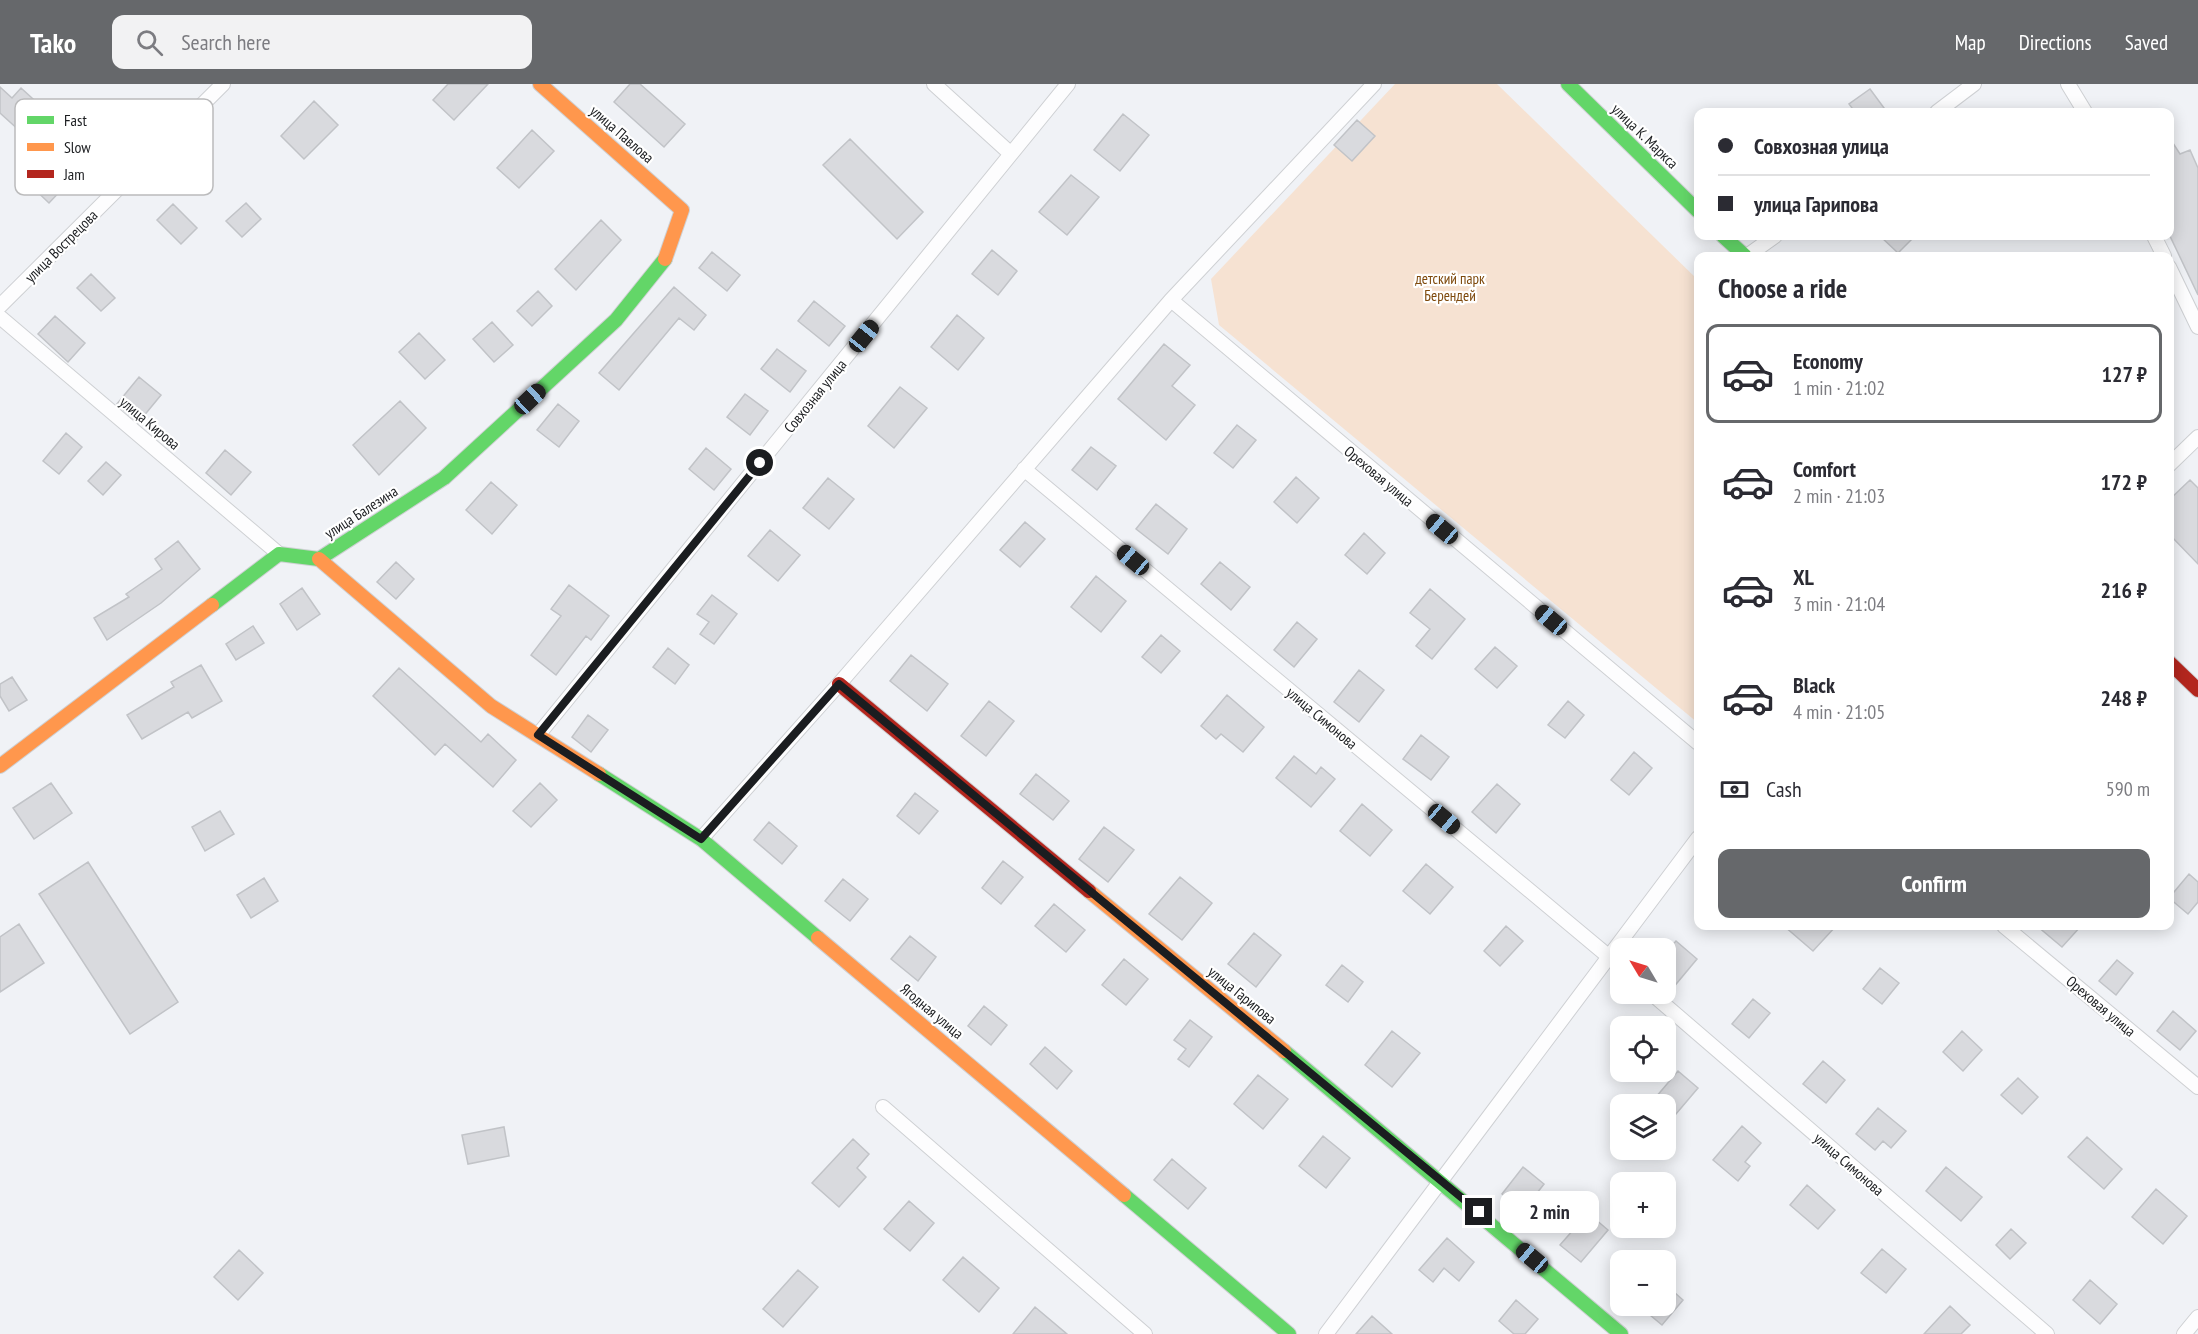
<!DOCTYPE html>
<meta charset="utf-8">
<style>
body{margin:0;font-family:"PT Sans Narrow",sans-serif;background:#f2f2f3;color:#2b2b33;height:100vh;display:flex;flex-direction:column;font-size:22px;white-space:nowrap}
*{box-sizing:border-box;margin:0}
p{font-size:20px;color:#7c7c81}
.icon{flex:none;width:33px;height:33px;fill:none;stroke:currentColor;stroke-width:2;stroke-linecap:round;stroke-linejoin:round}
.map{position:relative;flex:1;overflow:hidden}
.drawer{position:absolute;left:1694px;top:168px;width:480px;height:678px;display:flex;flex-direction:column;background:#fff;border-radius:12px;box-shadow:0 3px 15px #0003}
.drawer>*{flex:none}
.guide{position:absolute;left:1694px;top:24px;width:480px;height:132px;border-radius:12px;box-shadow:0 3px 15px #0003;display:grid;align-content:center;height:132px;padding:0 24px;background:#fff}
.needle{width:39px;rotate:308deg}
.fabs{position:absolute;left:1610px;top:854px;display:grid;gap:12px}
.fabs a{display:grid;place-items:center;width:66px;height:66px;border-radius:12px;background:#fff;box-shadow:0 3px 15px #0003;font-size:30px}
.end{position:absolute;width:27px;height:27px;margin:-14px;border:8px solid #1b1d20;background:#fff;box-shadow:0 0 0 3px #fff}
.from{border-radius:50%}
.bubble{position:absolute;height:42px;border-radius:12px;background:#fff;box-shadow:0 3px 15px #0003;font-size:20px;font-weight:600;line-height:42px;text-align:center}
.car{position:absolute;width:18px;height:36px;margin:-18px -9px;border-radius:8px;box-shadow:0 0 4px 2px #0007;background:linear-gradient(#222 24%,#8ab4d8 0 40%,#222 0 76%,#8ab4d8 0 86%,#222 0)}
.guide b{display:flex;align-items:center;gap:21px;height:57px;font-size:22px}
.guide b+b{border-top:2px solid #e1e1e2}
.guide i{width:15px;height:15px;background:#2b2b33}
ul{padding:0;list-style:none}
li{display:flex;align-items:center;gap:18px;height:99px;margin:0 12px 9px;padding:0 12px;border:3px solid transparent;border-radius:12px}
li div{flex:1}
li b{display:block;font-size:22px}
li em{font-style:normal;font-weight:600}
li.active{border-color:#66686b}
li>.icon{width:54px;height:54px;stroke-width:1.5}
h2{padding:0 24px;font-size:27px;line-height:72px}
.pay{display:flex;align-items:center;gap:15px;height:66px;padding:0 24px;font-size:22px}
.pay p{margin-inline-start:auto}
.action{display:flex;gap:12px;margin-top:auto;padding:12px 24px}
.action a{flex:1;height:69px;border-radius:12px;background:#66686b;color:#fff;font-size:24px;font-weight:600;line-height:69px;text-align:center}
header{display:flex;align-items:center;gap:36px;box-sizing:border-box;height:84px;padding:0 30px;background:#66686b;color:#fff}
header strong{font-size:28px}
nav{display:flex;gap:33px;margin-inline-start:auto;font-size:21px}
.search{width:420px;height:54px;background:#f2f2f3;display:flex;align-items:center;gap:15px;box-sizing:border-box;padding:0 21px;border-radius:12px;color:#7c7c81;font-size:22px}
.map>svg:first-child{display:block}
.green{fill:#f6e2d2}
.building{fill:#d9dade;stroke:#c1c3c7;stroke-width:1.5}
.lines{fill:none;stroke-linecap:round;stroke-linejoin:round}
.street-casing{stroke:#ced0d3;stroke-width:16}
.fast-casing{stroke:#ced0d3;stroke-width:16}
.slow-casing{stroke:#ced0d3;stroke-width:16}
.jam-casing{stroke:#ced0d3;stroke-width:16}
.street{stroke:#fdfdfe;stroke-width:14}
.fast{stroke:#63d668;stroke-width:14}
.slow{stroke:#ff974d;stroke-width:14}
.jam{stroke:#b3261e;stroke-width:14}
.route{stroke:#1b1d20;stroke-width:8}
.labels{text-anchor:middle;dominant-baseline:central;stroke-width:4.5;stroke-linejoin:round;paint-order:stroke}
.street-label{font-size:15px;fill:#1b1d20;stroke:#fff}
.park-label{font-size:15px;fill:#7e490c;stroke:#fff}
.key{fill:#fff;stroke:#bbbbbc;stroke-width:1.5}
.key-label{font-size:16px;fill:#1b1d20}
</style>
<header>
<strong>Tako</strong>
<div class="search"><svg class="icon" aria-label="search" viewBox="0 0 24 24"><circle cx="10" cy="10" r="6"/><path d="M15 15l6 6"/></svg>Search here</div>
<nav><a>Map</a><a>Directions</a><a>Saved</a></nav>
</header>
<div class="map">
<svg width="2198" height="1250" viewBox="0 0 2198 1250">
<rect width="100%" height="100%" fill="#f0f2f6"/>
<!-- green -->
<path class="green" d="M1395 0H1497L1698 196V639L1219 241 1211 195Z"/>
<!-- building -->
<path class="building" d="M448 0H488L454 36 433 16Z
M630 0H640L685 40 664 63 614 18Z
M0 3 12 14 21 4 54 34 32 58 0 29Z
M1870 5 1887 28H1855L1849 20Z
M314 17 338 41 304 75 281 52Z
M1123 30 1149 51 1120 87 1094 66Z
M1357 36 1375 52 1352 77 1334 61Z
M532 46 554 67 519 104 497 84Z
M2169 53 2180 70 2190 66 2198 84V211L2169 150Z
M850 55 923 128 897 155 823 81Z
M44 81 66 101 49 119 28 99Z
M1071 91 1099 113 1067 151 1039 128Z
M246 119 261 135 242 153 226 137Z
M173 120 197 144 181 160 157 136Z
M601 136 621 156 576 206 555 185Z
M1880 152H1915L1898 169Z
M992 166 1017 187 998 211 972 190Z
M712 168 740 191 727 207 699 184Z
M91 190 115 214 101 227 77 204Z
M674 203 706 231 694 246 679 234 619 306 599 289Z
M538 207 552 222 532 242 517 227Z
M814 217 845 242 829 262 798 237Z
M957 231 984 254 958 286 931 263Z
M55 232 85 259 68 278 38 250Z
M492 238 513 261 494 278 473 255Z
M419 249 445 276 425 295 399 268Z
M1164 260 1190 281 1172 302 1195 321 1166 356 1118 315Z
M777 265 806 287 790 308 761 285Z
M139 293 161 311 138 339 117 320Z
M900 303 927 324 894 364 868 342Z
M745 310 768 327 750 351 727 333Z
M400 317 426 344 379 391 353 361Z
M558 320 579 337 559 363 537 346Z
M1237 341 1256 356 1233 384 1214 369Z
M66 349 82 363 59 390 43 377Z
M1091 363 1116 382 1097 406 1072 386Z
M706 364 731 385 714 406 689 385Z
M225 366 251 388 231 411 206 389Z
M106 378 121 391 103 411 88 397Z
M1296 393 1319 414 1297 439 1274 418Z
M828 394 854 415 829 445 803 424Z
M2190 396 2198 404V480L2169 450V416Z
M491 398 517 421 492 450 466 426Z
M1156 420 1187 445 1168 470 1136 445Z
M1025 438 1045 455 1020 483 1000 466Z
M770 446 800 471 778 497 748 472Z
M1364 449 1385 469 1367 490 1345 471Z
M178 457 200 485 161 519 107 556 94 534 129 513 126 510 162 485 155 475Z
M396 478 414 495 396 515 377 498Z
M1220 478 1250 503 1231 526 1201 500Z
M1096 492 1126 517 1101 548 1071 523Z
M569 501 609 532 591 556 586 552 556 591 531 571 561 532 551 525Z
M302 504 320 530 297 546 280 520Z
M1430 505 1465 535 1432 575 1416 562 1430 545 1410 529Z
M712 511 737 530 714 560 700 550 709 538 697 530Z
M1297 538 1317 555 1294 583 1274 566Z
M253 542 264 559 236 576 226 560Z
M1161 551 1180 567 1161 589 1142 573Z
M1495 563 1517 582 1497 604 1475 585Z
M668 564 689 581 675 600 653 583Z
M911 571 948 600 927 627 890 597Z
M201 581 222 617 192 634 188 628 142 655 127 631 174 603 171 598Z
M399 584 481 658 488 650 516 676 493 703 445 660 435 671 373 612Z
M1359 586 1384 606 1359 638 1334 618Z
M12 593 27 616 9 627 0 612V600Z
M1227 611 1264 643 1243 668 1221 650 1216 655 1201 642Z
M989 617 1014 637 986 672 961 652Z
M1568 617 1584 631 1565 654 1548 641Z
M588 631 608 646 591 668 572 653Z
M1421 651 1449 673 1431 696 1403 675Z
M1634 668 1652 684 1629 711 1611 696Z
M1294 672 1316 690 1321 683 1335 695 1311 723 1276 694Z
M1036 690 1069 717 1053 736 1020 710Z
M51 699 72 729 34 755 13 724Z
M540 699 557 716 531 743 513 727Z
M1497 700 1520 720 1496 749 1472 728Z
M915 709 938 727 919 750 897 732Z
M1362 720 1392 746 1370 772 1340 747Z
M220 727 234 750 205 767 192 743Z
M769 738 797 762 782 780 754 756Z
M1104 743 1134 766 1108 798 1079 775Z
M1003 777 1023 793 1001 820 982 804Z
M88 778 178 918 130 950 39 810Z
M1426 780 1453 803 1430 830 1403 807Z
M2189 790 2198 798V818L2188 830 2169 814Z
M1180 793 1212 819 1182 856 1149 830Z
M264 794 278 817 251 834 237 811Z
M843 795 868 815 850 837 825 817Z
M1054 820 1085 846 1066 868 1035 842Z
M19 840 44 879 0 908V853Z
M1506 842 1523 857 1500 882 1484 867Z
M1784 842H1836L1813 867Z
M2037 842H2081L2062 863Z
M1254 849 1281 871 1256 903 1228 880Z
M910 852 936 873 918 897 891 875Z
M1676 857 1697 875 1667 911 1665 869Z
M1124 875 1148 895 1126 921 1102 901Z
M2117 876 2133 889 2116 911 2099 897Z
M1342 881 1363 898 1348 918 1326 901Z
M1880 884 1899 899 1882 920 1863 905Z
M1753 915 1770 929 1749 954 1732 940Z
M984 922 1007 941 991 961 968 942Z
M2173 927 2196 947 2180 966 2157 947Z
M1190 936 1212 953 1189 983 1178 975 1186 965 1174 956Z
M1392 947 1420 969 1392 1003 1365 981Z
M1962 947 1982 966 1963 987 1943 968Z
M1045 963 1072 987 1057 1005 1030 980Z
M1823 977 1845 996 1826 1019 1803 1000Z
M1678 987 1698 1004 1676 1030 1656 1013Z
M1258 991 1288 1015 1263 1045 1234 1020Z
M2018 994 2038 1013 2022 1030 2001 1011Z
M1878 1024 1906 1047 1891 1064 1883 1057 1875 1066 1856 1050Z
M1742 1042 1761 1059 1745 1078 1750 1082 1738 1097 1713 1076Z
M504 1043 509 1072 468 1080 462 1051Z
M1323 1052 1350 1074 1326 1104 1299 1082Z
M2087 1053 2122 1085 2104 1105 2068 1073Z
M853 1055 869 1070 857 1084 866 1093 839 1123 812 1099Z
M1172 1075 1206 1104 1188 1125 1154 1096Z
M1523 1083 1544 1100 1523 1127 1502 1110Z
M1946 1083 1982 1113 1961 1137 1926 1107Z
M1807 1101 1835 1126 1818 1145 1790 1121Z
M2156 1105 2187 1132 2163 1160 2132 1133Z
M909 1117 934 1139 910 1167 884 1145Z
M1588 1129 1608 1146 1581 1178 1560 1161Z
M2011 1145 2026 1159 2010 1175 1996 1161Z
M1447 1154 1474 1178 1459 1197 1444 1184 1433 1198 1419 1186Z
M1882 1165 1906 1185 1886 1209 1861 1189Z
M239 1166 263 1189 238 1216 214 1193Z
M963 1173 999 1204 979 1228 943 1196Z
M798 1186 818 1203 783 1243 763 1225Z
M2090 1196 2117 1220 2100 1240 2073 1216Z
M1665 1200 1683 1216 1662 1241 1638 1221H1665Z
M1516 1216 1538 1235 1525 1250H1514L1499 1237Z
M1950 1222 1970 1241 1961 1250H1924Z
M1035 1223 1067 1250H1013Z
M1372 1232 1392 1250H1356Z"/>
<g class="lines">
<!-- street casing -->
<g class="street-casing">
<path id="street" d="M934 0 1011 70
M2068 0 2085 28
M1937 28 1974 0
M2154 152 2164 172
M1747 172 1775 152
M2169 183 2198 243
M1171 216 1698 659
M0 222 223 0
M0 233 279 470
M2169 381 2198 353
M1024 385 1620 882
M538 651 1068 0
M701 755 839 600 1171 216 1374 0
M2004 842 2198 1003
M1651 909 2047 1250
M883 1023 1145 1250
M1326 1250 1698 754
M2184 1250 2198 1233"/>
</g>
<!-- fast casing -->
<g class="fast-casing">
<path id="fast" d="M1568 0 1698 127
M1723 152 1745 172
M212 521 279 470 319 475 444 394 616 236 665 175
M599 690 701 755 818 854
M1284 967 1621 1250
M1124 1111 1289 1250"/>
</g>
<!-- slow casing -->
<g class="slow-casing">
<path id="slow" d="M540 0 682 126 665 175
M319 475 491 622 599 690
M0 682 212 521
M1089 807 1284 967
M818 854 1124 1111"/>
</g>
<!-- jam casing -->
<g class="jam-casing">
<path id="jam" d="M2169 578 2198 606
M839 600 1089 807"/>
</g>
<!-- street -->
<use href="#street" class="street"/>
<!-- fast -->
<use href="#fast" class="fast"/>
<!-- slow -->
<use href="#slow" class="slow"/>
<!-- jam -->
<use href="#jam" class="jam"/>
</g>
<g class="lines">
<!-- route -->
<path class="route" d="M760 379 538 651 701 755 839 600 1479 1128"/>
</g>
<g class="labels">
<!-- street labels -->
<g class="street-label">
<text transform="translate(622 50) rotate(41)">улица Павлова</text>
<text transform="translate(1645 52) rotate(44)">улица К. Маркса</text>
<text transform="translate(61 162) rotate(-45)">улица Вострецова</text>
<text transform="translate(815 312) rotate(-51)">Совхозная улица</text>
<text transform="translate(150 339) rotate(40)">улица Кирова</text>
<text transform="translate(1379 392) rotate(40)">Ореховая улица</text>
<text transform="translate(361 428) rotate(-33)">улица Балезина</text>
<text transform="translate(1322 634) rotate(40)">улица Симонова</text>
<text transform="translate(1242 911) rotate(39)">улица Гарипова</text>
<text transform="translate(2101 922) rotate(40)">Ореховая улица</text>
<text transform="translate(932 927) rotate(40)">Ягодная улица</text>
<text transform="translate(1849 1080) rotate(41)">улица Симонова</text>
</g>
<!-- park labels -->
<g class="park-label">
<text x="1450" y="194">детский парк<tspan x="1450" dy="17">Берендей</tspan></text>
</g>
</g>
<!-- legend -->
<rect x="15" y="15" width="198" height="96" rx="9" class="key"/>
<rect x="27" y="32" width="27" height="8" fill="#63d668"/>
<rect x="27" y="59" width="27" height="8" fill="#ff974d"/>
<rect x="27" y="86" width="27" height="8" fill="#b3261e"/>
<g class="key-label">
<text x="64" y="42">Fast</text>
<text x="64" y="69">Slow</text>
<text x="64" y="96">Jam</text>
</g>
</svg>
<div class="fabs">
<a><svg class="needle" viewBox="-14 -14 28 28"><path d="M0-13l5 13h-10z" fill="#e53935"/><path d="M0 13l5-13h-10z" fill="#7c7c81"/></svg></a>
<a><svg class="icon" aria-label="locate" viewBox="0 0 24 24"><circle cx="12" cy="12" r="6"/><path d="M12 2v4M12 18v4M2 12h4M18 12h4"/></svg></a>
<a><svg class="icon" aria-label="layers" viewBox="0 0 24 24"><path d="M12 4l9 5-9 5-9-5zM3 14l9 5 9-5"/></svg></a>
<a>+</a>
<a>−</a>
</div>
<i class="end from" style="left:760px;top:379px"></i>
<i class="end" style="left:1479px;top:1128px"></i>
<div class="bubble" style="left:1500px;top:1107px;width:99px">2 min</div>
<i class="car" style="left:864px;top:252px;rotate:39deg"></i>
<i class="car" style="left:530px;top:315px;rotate:47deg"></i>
<i class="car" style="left:1442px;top:445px;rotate:310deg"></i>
<i class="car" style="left:1133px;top:476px;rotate:310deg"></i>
<i class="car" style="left:1551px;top:536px;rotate:310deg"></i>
<i class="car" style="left:1444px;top:735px;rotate:130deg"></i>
<i class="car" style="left:1532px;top:1174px;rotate:310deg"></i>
<div class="guide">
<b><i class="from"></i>Совхозная улица</b>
<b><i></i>улица Гарипова</b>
</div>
<section class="drawer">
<h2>Choose a ride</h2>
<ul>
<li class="active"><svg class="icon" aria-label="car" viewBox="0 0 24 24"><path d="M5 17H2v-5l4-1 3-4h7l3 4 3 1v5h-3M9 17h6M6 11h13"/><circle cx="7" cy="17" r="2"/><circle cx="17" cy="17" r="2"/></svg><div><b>Economy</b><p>1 min · 21:02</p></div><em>127 ₽</em></li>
<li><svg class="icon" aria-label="car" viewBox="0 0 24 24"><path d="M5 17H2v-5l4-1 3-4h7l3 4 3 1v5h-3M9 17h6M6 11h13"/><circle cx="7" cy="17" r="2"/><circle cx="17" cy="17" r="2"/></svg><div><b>Comfort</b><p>2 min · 21:03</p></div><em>172 ₽</em></li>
<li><svg class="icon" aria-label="car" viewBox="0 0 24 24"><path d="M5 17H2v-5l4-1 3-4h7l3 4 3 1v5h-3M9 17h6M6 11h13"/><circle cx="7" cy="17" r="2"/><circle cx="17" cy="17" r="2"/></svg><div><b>XL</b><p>3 min · 21:04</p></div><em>216 ₽</em></li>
<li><svg class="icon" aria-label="car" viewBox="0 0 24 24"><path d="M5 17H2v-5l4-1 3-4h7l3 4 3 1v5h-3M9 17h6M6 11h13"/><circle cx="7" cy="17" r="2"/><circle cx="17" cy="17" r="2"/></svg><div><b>Black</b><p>4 min · 21:05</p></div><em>248 ₽</em></li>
</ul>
<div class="pay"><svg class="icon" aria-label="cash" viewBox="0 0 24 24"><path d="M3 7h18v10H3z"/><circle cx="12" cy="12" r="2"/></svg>Cash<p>590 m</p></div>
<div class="action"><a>Confirm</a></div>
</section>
</div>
